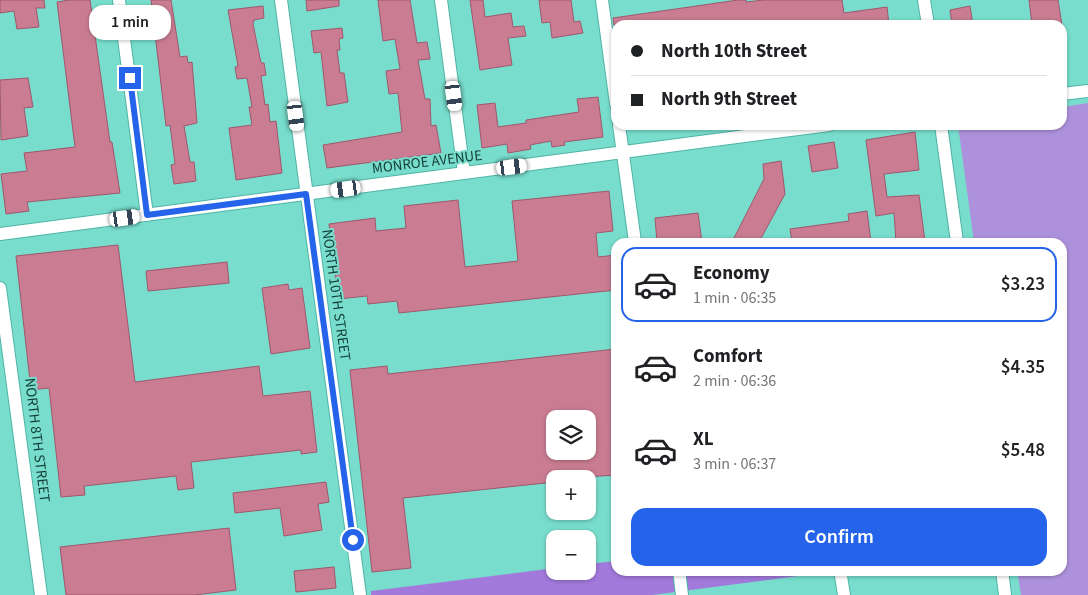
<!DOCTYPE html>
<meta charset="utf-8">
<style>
body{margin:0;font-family:"Source Sans 3",sans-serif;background:#f2f2f2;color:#202124;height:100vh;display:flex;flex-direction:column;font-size:19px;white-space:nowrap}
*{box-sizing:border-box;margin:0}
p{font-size:16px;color:#757577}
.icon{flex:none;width:28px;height:28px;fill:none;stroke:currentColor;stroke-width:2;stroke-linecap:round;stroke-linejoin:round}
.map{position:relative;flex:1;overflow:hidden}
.drawer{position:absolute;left:611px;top:238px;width:456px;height:338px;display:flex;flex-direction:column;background:#fff;border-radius:15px;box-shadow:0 1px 4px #0004}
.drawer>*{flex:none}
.guide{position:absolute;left:611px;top:20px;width:456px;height:110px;border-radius:15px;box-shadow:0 1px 4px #0004;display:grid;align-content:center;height:110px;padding:0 20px;background:#fff}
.controls{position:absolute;left:546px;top:410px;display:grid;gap:10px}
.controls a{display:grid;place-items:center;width:50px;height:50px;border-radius:10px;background:#fff;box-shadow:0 1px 4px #0004;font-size:25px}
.end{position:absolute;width:22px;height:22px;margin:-11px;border:6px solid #2563eb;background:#fff;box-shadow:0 0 0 2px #fff}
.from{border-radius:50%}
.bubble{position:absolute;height:35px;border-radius:15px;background:#fff;box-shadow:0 1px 4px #0004;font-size:16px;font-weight:600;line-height:35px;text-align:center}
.car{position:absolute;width:15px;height:30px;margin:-15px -8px;border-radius:6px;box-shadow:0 0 4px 1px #0007;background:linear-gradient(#fff 24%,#345 0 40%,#fff 0 76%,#345 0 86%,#fff 0)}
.guide b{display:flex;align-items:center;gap:18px;height:48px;font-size:19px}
.guide b+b{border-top:1px solid #e0e0e0}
.guide i{width:12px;height:12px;background:#202124}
ul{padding:9px 0 0;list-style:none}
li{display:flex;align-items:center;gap:15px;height:75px;margin:0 10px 8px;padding:0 10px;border:2px solid transparent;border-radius:15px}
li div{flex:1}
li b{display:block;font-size:19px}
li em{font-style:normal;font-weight:600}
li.active{border-color:#2563eb}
li>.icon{width:45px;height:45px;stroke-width:1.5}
.cta{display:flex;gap:10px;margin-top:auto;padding:10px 20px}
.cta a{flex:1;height:58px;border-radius:15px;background:#2563eb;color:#fff;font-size:20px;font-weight:600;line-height:58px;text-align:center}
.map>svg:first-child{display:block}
.green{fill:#ae91dc}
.forest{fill:#a27adc}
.building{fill:#c97c92;stroke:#a0576d;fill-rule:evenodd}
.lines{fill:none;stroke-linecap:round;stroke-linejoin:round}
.minor-casing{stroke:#4eb5a5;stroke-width:14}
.minor{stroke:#fff;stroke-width:12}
.route{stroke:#2563eb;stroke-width:6}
.labels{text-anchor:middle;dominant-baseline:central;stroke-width:4;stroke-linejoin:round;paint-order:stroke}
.street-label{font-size:15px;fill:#113d36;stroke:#78ddcc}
</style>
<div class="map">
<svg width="1088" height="595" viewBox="0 0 1088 595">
<rect width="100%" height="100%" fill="#78ddcc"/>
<!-- green -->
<path class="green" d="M1088 103V595H1021L1017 570H1062V242H974L958 125H1062L1063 107Z"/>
<!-- forest -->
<path class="forest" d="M616 561V570H844L652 595H371V591L555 568V571H588V564Z"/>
<!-- building -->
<path class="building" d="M0 0H44L45 8H36L39 27 17 29 14 11 0 13Z
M69 0H90L110 142H112L120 193 27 202 29 211 6 214 1 174 27 171 24 153 75 147 57 2Z
M151 0H171L180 57 187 56 188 63 192 62 197 123 184 126 190 162H194L196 181 174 184 171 165 175 164 170 125 166 126Z
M306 0H339V6L307 11Z
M378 0H410L417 43 427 42 430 59 418 60 425 99H430L431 126 436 125 441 153 327 168 323 145 402 132 398 93 389 94 386 71 400 69 395 39 383 41Z
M470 0H483L485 17 511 13 513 27 524 26 526 36 508 38 512 65 480 70Z
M539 0H571L574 22 580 21 583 33 552 38 550 22 542 23Z
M738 0H746V2L764 0H842L844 13 887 7 889 25H614L613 18Z
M1029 0H1058L1062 25H1032Z
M263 6 264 18 254 20 253 24 261 63H264L266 75 261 76 265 105 268 104 270 122 276 121 282 173 236 180 229 128 252 125 249 107H252L247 78 237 79 235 67 238 66 228 10Z
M970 6 973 25H952L950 10Z
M342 28 343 38 339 39 340 50H337L340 73H344L348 102 327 106 321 52 314 53 311 31Z
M28 78 33 107 24 108 28 136 1 140 0 80Z
M598 97 603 137 564 142 565 145 552 147 551 141 530 145 531 149 508 153 507 144 482 148 477 105 495 103 498 127 526 123V120L579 112 577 99Z
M915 132 919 170 884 174 887 197 919 195 925 242H896L894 213 876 216 866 140Z
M834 142 838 168 812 172 808 146Z
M781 161 785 194 759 242H742L734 238 764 179 763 164Z
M609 191 613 231 596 233 598 257 616 255V290L399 313 397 301 368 304 367 296 338 299 329 224 375 218 376 231 406 228 404 206 458 200 465 267 518 261 512 201Z
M867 211 871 242H792L790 229 849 221 848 214Z
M698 213 702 242H657L655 218Z
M118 245 135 382 259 366 263 396 310 391 317 452 301 454V450L191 462 194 488 178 490 176 476 84 486 85 495 61 497 49 388 31 390 16 256Z
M227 262 229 283 148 291 146 271Z
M288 284 289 290 302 288 310 348 271 354 262 288Z
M616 349V475L555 479V482L403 498 411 568 372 572 350 370 387 366 388 374ZM555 419H588V451H555Z
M326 482 329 502 318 504 322 530 284 536 280 508 235 513 233 493Z
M229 528 236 590 194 595H66L60 547Z
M334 567 336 588 296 592 294 571Z"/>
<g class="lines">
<!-- minor casing -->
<g class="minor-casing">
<path id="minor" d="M119 0 147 215
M281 0 360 595
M441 0 464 173
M602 0 616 104
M924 0 928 25
M1062 94 1088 91
M619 125 635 242
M941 125 957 242
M0 234 829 125
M0 288 41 595
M679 570 682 595
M840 570 844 595
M1002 570 1005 595"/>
</g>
<!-- minor -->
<use href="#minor" class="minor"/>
</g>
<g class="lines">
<!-- route -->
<path class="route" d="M130 78 147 215 306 194 353 540"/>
</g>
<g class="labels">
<!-- street labels -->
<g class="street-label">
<text transform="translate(427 162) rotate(-7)">MONROE AVENUE</text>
<text transform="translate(336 295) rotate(82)">NORTH 10TH STREET</text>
<text transform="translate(37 440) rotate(83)">NORTH 8TH STREET</text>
</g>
</g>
</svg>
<div class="controls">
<a><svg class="icon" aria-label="layers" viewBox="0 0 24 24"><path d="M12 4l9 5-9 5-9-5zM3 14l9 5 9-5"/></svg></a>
<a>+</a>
<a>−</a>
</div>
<i class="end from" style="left:353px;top:540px"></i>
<i class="end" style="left:130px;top:78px"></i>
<div class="bubble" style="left:89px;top:5px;width:82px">1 min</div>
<i class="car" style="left:454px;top:96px;rotate:173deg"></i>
<i class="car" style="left:296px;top:116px;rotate:173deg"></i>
<i class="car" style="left:512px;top:167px;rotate:83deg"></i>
<i class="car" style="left:346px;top:189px;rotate:262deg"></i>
<i class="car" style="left:125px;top:218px;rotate:82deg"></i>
<div class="guide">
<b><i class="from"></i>North 10th Street</b>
<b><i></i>North 9th Street</b>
</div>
<section class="drawer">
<ul>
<li class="active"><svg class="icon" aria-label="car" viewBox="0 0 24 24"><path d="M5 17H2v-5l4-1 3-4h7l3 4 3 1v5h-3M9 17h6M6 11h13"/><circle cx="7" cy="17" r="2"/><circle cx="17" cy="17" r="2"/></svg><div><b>Economy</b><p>1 min · 06:35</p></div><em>$3.23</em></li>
<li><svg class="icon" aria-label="car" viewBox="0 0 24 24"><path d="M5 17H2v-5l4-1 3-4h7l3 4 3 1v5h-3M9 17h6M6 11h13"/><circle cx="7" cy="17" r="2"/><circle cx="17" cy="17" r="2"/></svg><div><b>Comfort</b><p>2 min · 06:36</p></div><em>$4.35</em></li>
<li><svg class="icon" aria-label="car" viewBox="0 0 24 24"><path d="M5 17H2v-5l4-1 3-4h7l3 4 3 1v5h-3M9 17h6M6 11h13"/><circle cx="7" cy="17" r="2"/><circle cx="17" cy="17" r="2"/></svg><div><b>XL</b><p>3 min · 06:37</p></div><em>$5.48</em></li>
</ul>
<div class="cta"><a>Confirm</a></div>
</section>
</div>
